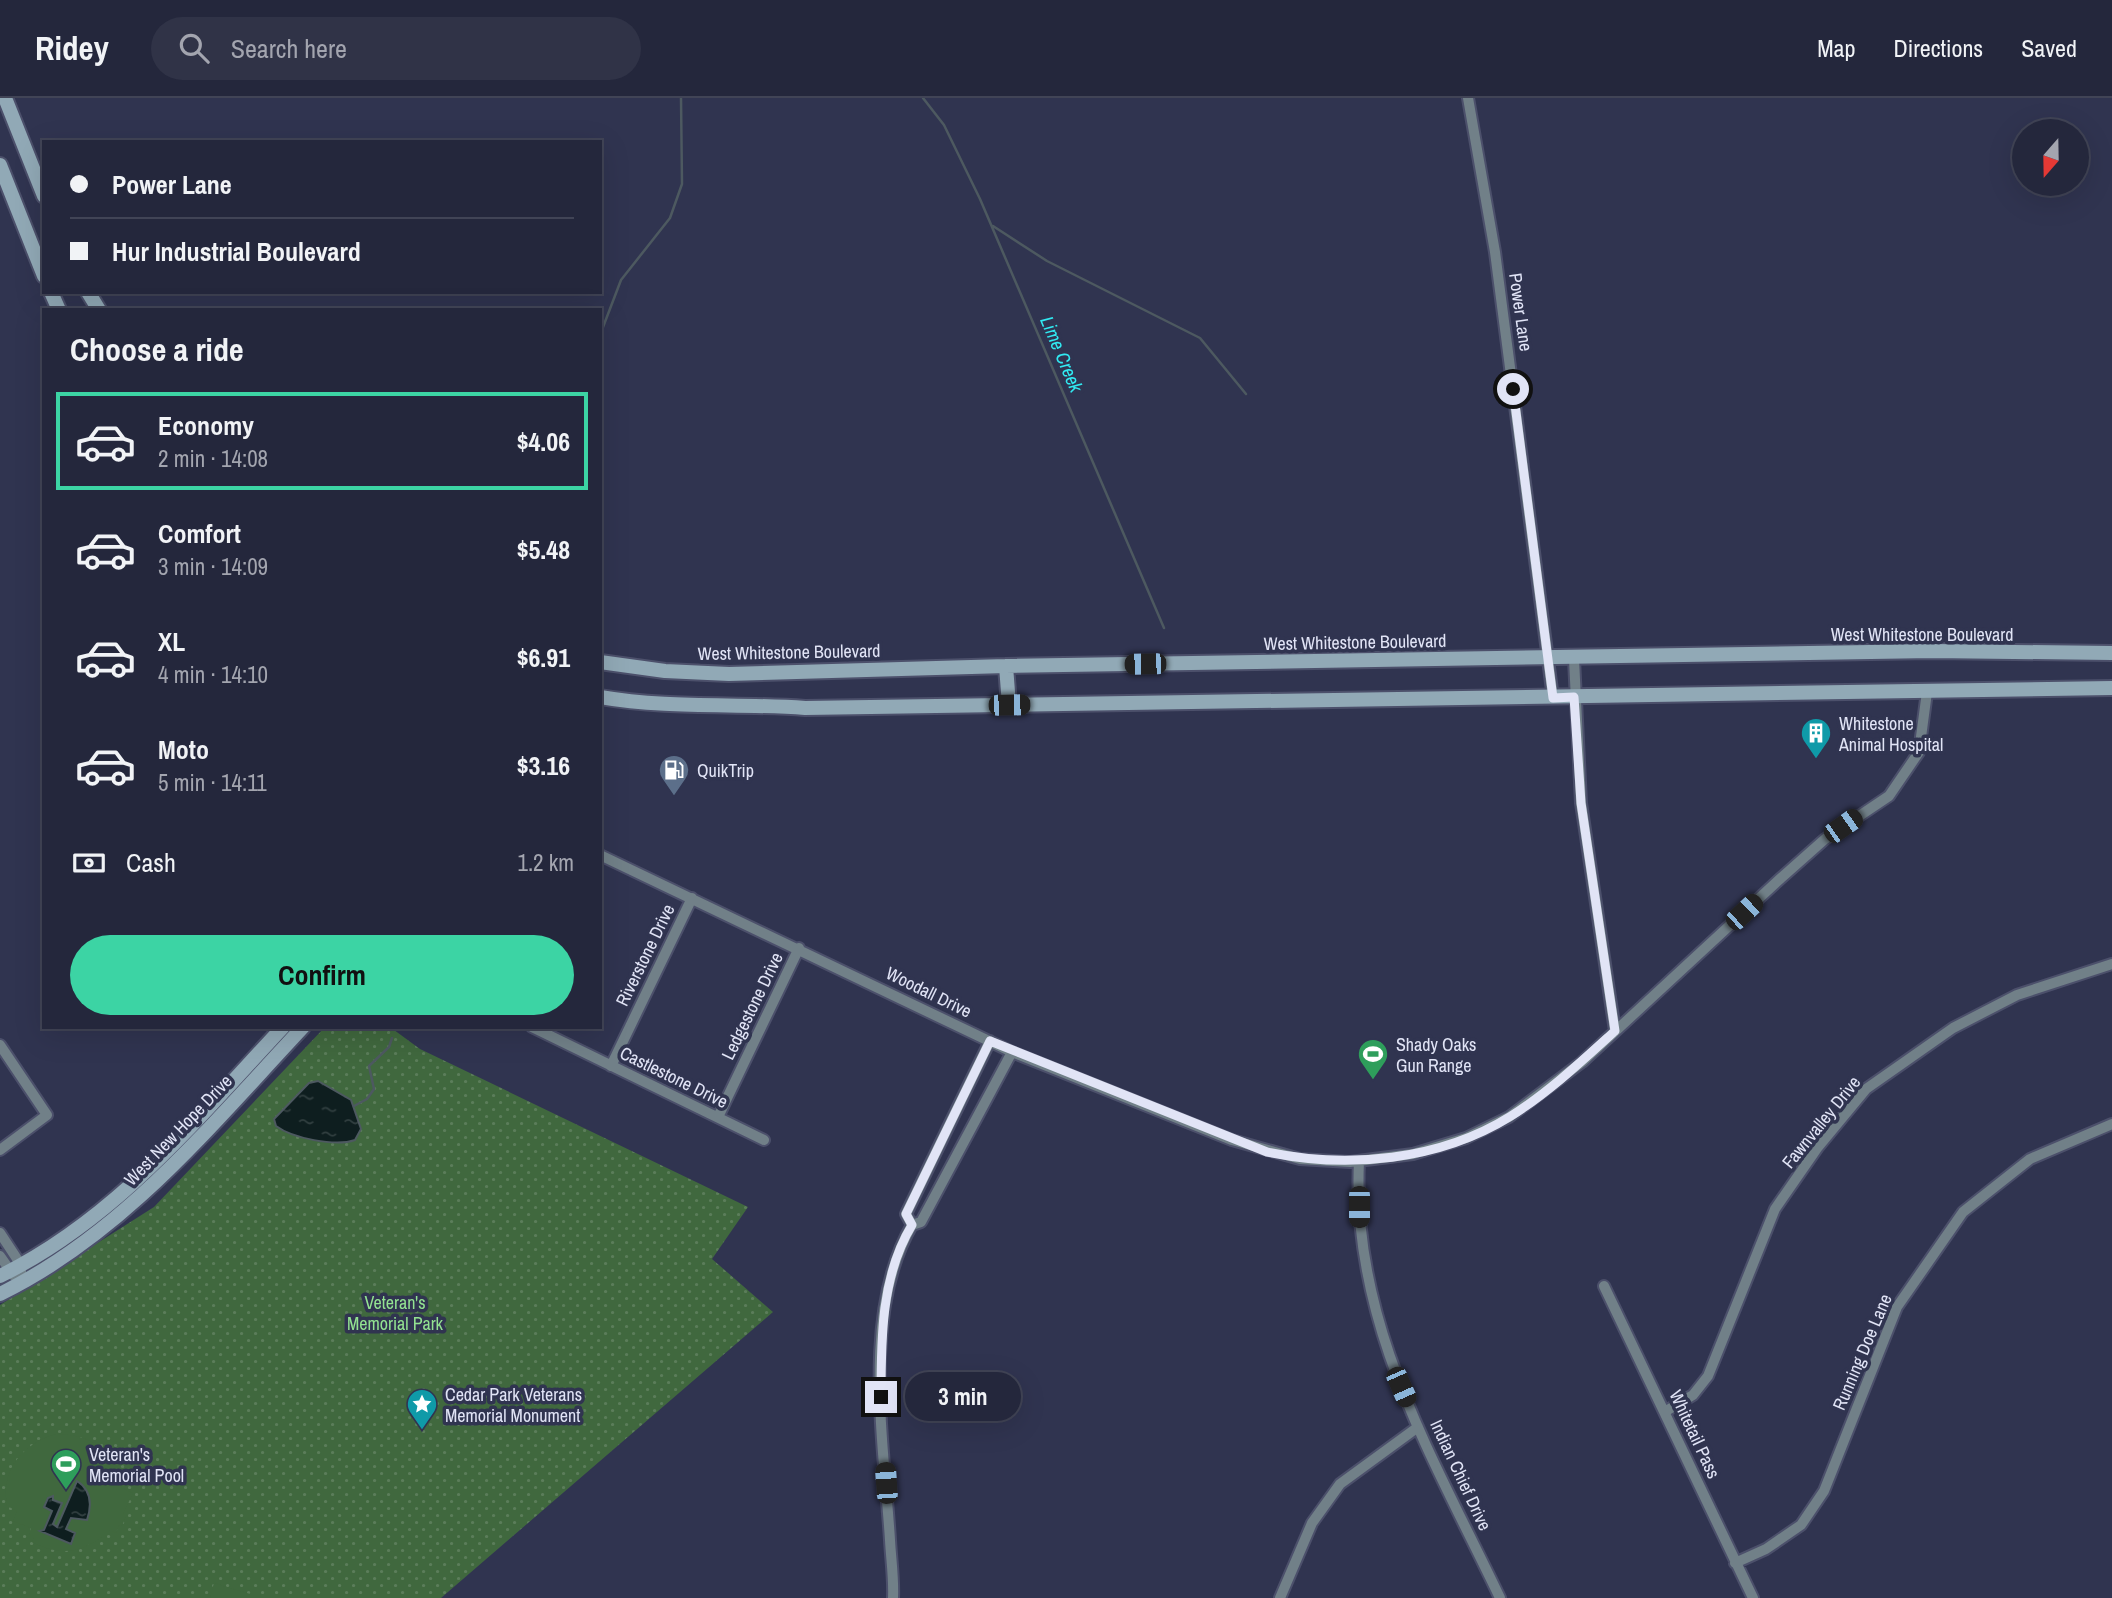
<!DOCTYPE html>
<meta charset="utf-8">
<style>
body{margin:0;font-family:"Archivo Narrow",sans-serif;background:#303347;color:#f1f3f6;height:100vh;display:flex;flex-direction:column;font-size:26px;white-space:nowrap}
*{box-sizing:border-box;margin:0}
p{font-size:23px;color:#a3a5af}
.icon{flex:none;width:38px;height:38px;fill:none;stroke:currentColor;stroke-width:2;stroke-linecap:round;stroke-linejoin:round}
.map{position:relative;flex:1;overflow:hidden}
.side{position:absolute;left:42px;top:210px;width:560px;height:721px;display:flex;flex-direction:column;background:#24273c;border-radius:0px;box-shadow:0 7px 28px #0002,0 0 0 2px #414456}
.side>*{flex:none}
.guide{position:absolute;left:42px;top:42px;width:560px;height:154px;border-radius:0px;box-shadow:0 7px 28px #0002,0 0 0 2px #414456;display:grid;align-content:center;height:154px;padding:0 28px;background:#24273c}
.needle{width:46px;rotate:200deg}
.fabs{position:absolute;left:2012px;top:21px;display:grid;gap:14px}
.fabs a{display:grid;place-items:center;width:77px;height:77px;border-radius:50%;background:#24273c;box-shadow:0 7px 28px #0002,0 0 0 2px #414456;font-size:35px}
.end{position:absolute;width:32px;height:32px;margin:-16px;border:9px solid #e1e4f6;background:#111;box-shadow:0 0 0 4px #111}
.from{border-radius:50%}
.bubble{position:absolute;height:49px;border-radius:24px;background:#24273c;box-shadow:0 7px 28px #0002,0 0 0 2px #414456;font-size:23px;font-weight:700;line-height:49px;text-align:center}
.car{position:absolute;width:21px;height:42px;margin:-21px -10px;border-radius:9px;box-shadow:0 0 5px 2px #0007;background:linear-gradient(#222 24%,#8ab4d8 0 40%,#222 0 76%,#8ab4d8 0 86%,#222 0)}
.guide b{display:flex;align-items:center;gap:24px;height:66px;font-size:26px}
.guide b+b{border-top:2px solid #414456}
.guide i{width:18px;height:18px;background:#f1f3f6}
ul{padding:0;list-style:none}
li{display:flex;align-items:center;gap:21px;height:98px;margin:0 14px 10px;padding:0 14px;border:4px solid transparent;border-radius:0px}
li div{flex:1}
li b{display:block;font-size:26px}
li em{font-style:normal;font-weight:700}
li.selected{border-color:#3cd4a4}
li>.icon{width:63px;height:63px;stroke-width:1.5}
h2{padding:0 28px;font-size:32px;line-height:84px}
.pay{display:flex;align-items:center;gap:18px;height:77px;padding:0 28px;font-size:26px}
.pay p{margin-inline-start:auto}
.cta{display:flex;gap:14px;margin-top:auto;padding:14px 28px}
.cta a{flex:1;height:80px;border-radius:42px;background:#3cd4a4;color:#111;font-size:28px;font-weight:700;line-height:80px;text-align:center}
header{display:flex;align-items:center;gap:42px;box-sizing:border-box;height:98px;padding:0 35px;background:#24273c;border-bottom:2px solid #414456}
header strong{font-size:33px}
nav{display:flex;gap:38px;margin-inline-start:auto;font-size:24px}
.search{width:490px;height:63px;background:#303347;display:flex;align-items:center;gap:18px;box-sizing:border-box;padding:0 24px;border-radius:38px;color:#a3a5af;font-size:26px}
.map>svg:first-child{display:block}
.green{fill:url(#green-dots)}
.pitch{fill:#40683e}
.water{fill:url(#water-ripples);stroke:#4d5960;stroke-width:2}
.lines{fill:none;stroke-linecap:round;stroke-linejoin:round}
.stream{stroke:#4d5960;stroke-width:2.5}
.minor-casing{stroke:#4c506b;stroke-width:14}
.secondary-casing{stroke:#4c506b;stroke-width:18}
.minor{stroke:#718088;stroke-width:10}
.secondary{stroke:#91a9b6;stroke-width:14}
.route{stroke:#e1e4f6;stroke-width:9}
.labels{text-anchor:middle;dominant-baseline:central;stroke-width:7;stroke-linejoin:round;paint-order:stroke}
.street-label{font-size:18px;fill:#e1e4f6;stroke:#303450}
.poi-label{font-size:18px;fill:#e1e4f6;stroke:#303450;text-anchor:start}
.park-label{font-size:18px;fill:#93e391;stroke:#303450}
.water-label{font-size:19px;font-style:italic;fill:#31eaf2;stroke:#303450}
</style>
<header>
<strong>Ridey</strong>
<div class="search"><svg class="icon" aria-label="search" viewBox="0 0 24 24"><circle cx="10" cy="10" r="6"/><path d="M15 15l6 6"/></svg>Search here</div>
<nav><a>Map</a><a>Directions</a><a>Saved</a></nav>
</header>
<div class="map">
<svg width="2112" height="1500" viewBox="0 0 2112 1500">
<defs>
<pattern id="green-dots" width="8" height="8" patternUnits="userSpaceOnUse" patternTransform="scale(1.75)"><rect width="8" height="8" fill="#40683e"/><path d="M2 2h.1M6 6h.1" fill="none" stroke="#5b7d5a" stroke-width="1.8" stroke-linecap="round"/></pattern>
<pattern id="water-ripples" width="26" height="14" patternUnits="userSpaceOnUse" patternTransform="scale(1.75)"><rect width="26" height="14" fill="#0e1e1f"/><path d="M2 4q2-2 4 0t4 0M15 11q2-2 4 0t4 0" fill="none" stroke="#313f40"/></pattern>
</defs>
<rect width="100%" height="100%" fill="#303450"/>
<!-- green -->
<path class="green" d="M325 929H390L420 951 748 1109 712 1161 773 1214 441 1500H0V1207L154 1109Z"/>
<!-- pitch -->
<path class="pitch" d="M56 1336C94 1336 114 1355 122 1390L133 1395 123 1416 126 1418 122 1428 119 1427 116 1435 110 1432C85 1454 63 1460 32 1444L34 1439 29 1436 31 1430 13 1423 17 1413 7 1408C0 1371 24 1345 56 1336Z
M214 1485 250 1496 249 1500H210Z"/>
<!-- water -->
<path class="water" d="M318 983 351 1002 361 1031 355 1042C335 1049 292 1040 276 1028L274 1021 309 985Z
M77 1383C91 1392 92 1407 87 1422L71 1420 66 1431 75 1435 71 1446 40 1433 44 1432 52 1413 44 1409 48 1400 53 1398V1402L62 1405 53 1426 57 1429Z"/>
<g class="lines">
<!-- stream -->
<path class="stream" d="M923 0 944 27 980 101 1164 530
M993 128 1047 163 1200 240 1246 296
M600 237 621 182 670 120 682 86 681 0
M395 932 396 929
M354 1008 367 1001 374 991 369 968 389 949 392 940"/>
<!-- minor casing -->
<g class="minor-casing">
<path id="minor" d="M1468 0 1495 154 1553 600
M1574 561 1581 705 1615 933
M600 757 1012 954 1232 1042 1300 1061 1350 1064 1413 1056 1466 1040 1509 1019 1582 964 1781 780 1825 741 1889 698 1919 654 1927 594
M532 929 764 1042
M0 947 47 1017 0 1052
M611 968 692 800
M718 1019 799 850
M1359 1063C1351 1225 1433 1359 1500 1500
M912 1127 906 1116 990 943
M0 1135 21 1167V1186
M0 1158 14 1178
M1604 1188 1753 1500
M1666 1313 1693 1297 1708 1278 1775 1111 1818 1049 1866 991 1953 930 2017 897 2112 866
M1735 1465 1766 1451 1801 1427 1824 1393 1897 1209 1963 1114 2030 1061 2112 1026
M893 1500C894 1481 891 1461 890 1442 884 1346 861 1214 912 1127L921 1124 1012 954
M1280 1500 1312 1425 1340 1386 1418 1329"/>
</g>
<!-- secondary casing -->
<g class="secondary-casing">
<path id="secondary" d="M5 0 44 98
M0 67 44 178
M51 194 59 212
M88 194 99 212
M600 564 665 573 729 576 1006 568 1932 553 2112 555
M1006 568 1009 607
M600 599C670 611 736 605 805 610L2112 590
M0 1178C116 1121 196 1022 283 929
M0 1196C124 1135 210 1028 303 929"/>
</g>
<!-- minor -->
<use href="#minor" class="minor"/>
<!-- secondary -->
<use href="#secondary" class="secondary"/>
</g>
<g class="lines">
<!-- route -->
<path class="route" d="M881 1299C881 1241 881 1178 912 1127L906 1116 990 943 1267 1054C1347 1071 1439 1063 1511 1018 1549 994 1582 963 1615 933L1581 705 1574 599 1553 600 1513 291"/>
</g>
<!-- icons -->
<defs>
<g id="building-pin" transform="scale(1.575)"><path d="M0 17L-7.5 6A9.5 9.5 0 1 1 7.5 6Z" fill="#0f9aa8" stroke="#303450"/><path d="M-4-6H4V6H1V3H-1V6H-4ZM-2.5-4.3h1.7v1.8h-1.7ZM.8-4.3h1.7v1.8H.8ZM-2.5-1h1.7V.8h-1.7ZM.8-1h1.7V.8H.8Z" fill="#fff"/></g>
<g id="fuel-pin" transform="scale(1.575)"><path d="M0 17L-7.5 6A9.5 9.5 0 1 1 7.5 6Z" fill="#5c6f8a" stroke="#303450"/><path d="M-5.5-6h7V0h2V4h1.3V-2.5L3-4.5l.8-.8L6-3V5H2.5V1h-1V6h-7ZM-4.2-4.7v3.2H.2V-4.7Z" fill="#fff"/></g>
<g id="stadium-pin" transform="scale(1.575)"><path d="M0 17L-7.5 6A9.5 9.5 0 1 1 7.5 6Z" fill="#2e9e5b" stroke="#303450"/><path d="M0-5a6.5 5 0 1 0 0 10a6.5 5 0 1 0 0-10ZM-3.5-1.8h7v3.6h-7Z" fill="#fff"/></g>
<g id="sight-pin" transform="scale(1.575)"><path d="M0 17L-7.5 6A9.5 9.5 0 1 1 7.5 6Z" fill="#0f9aa8" stroke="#303450"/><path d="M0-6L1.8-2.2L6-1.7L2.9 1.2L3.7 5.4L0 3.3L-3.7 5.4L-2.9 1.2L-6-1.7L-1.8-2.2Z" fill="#fff"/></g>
</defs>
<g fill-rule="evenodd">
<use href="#building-pin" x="1816" y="635"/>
<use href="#fuel-pin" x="674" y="672"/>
<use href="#stadium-pin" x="1373" y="956"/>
<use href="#sight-pin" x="422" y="1306"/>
<use href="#stadium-pin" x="66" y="1366"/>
</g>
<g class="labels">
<!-- street labels -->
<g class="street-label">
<text transform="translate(1521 214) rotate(82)">Power Lane</text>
<text x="1922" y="536">West Whitestone Boulevard</text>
<text transform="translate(1355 544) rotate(-1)">West Whitestone Boulevard</text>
<text transform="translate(789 554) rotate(-1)">West Whitestone Boulevard</text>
<text transform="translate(645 857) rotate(-64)">Riverstone Drive</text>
<text transform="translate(929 894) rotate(26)">Woodall Drive</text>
<text transform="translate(752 908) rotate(-64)">Ledgestone Drive</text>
<text transform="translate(674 979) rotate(26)">Castlestone Drive</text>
<text transform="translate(1821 1024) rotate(-51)">Fawnvalley Drive</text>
<text transform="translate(178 1032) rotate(-46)">West New Hope Drive</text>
<text transform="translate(1862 1254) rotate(-67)">Running Doe Lane</text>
<text transform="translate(1695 1336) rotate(65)">Whitetail Pass</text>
<text transform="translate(1461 1377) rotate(65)">Indian Chief Drive</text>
</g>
<!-- poi labels -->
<g class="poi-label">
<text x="1839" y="625">Whitestone<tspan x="1839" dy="21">Animal Hospital</tspan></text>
<text x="697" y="672">QuikTrip</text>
<text x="1396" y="946">Shady Oaks<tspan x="1396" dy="21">Gun Range</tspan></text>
<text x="445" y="1296">Cedar Park Veterans<tspan x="445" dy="21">Memorial Monument</tspan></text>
<text x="89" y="1356">Veteran's<tspan x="89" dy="21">Memorial Pool</tspan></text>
</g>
<!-- park labels -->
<g class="park-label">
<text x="395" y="1204">Veteran's<tspan x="395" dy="21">Memorial Park</tspan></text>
</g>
<!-- water labels -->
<g class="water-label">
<text transform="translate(1062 256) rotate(67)">Lime Creek</text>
</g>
</g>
</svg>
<div class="fabs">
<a><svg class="needle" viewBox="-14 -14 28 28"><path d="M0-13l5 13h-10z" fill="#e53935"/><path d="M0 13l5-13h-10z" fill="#a3a5af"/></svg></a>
</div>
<i class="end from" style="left:1513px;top:291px"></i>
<i class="end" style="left:881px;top:1299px"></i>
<div class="bubble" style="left:905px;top:1274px;width:116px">3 min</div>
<i class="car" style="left:1145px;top:566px;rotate:269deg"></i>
<i class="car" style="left:1009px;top:607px;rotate:89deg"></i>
<i class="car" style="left:1843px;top:728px;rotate:55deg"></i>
<i class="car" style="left:1744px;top:814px;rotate:47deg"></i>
<i class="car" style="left:1359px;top:1109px;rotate:180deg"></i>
<i class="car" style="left:1401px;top:1289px;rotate:156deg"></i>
<i class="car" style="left:886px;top:1385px;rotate:356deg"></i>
<div class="guide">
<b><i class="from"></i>Power Lane</b>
<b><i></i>Hur Industrial Boulevard</b>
</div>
<section class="side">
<h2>Choose a ride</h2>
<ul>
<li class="selected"><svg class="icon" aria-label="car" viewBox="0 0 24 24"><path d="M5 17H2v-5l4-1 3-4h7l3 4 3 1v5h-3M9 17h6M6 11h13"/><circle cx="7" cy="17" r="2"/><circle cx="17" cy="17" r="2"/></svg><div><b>Economy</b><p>2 min · 14:08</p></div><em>$4.06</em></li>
<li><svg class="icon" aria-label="car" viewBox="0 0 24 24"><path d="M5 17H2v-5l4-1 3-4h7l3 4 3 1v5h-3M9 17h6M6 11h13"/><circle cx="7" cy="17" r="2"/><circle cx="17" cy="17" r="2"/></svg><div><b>Comfort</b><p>3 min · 14:09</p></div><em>$5.48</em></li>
<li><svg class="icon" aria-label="car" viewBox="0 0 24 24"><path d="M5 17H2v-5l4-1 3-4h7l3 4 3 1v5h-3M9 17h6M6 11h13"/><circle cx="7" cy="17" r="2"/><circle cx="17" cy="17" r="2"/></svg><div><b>XL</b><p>4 min · 14:10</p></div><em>$6.91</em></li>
<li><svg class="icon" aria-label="car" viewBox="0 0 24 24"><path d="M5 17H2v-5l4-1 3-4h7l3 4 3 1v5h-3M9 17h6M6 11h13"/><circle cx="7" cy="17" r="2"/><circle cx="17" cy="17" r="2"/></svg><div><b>Moto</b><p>5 min · 14:11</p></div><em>$3.16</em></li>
</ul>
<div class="pay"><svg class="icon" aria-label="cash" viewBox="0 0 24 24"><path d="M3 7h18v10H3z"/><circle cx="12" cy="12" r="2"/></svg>Cash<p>1.2 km</p></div>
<div class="cta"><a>Confirm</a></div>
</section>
</div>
